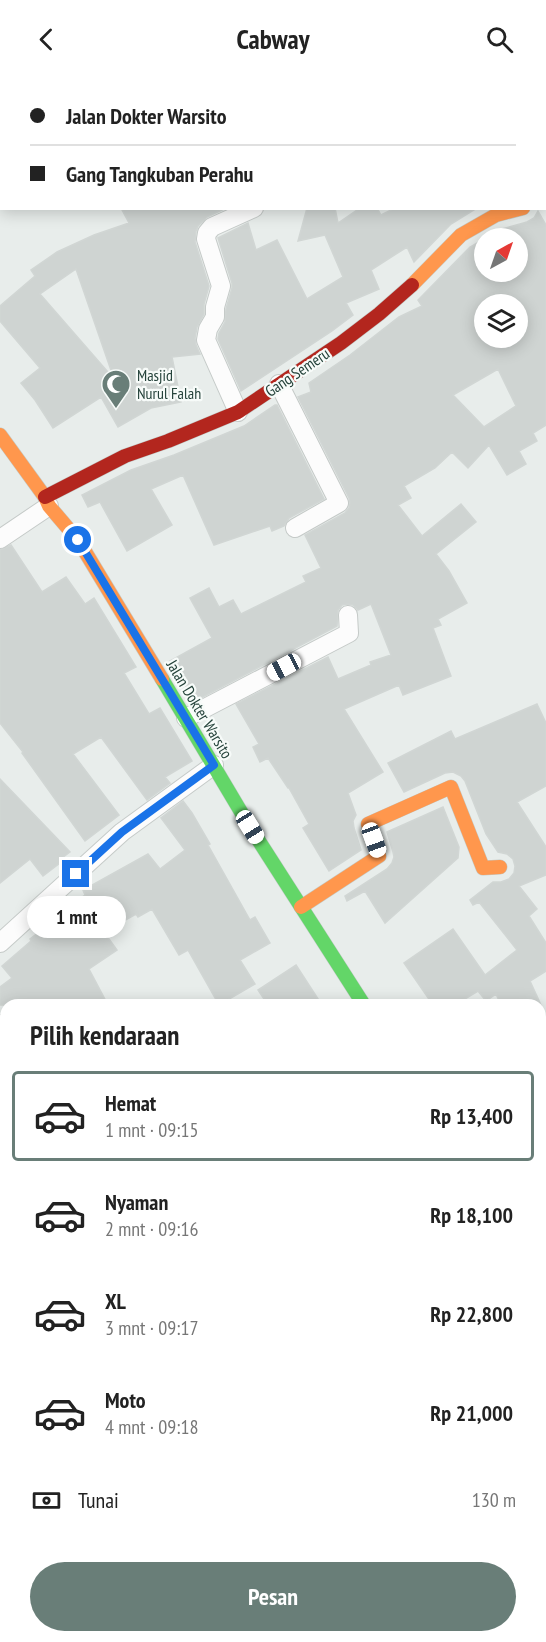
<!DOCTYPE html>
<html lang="id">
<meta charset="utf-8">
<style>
body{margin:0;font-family:"PT Sans Narrow",sans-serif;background:#f2f2f2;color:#222;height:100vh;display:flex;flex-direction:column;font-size:22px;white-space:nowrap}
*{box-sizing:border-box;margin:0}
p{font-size:20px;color:#767676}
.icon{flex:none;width:33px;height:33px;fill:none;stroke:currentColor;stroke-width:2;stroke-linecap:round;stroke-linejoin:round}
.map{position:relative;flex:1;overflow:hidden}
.panel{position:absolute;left:0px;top:921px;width:546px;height:644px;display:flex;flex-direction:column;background:#fff;border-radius:18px 18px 0 0;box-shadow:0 3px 15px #0003}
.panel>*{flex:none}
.guide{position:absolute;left:0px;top:0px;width:546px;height:132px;box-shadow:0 3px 15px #0003;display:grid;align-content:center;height:132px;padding:0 30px;background:#fff}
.needle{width:39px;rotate:40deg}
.buttons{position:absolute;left:474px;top:150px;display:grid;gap:12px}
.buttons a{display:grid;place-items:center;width:54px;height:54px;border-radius:50%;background:#fff;box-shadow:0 3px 15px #0003;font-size:30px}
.end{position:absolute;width:27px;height:27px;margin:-14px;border:8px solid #1a73e8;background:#fff;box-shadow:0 0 0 3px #fff}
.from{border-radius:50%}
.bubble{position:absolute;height:42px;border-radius:21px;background:#fff;box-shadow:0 3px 15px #0003;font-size:20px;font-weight:600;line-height:42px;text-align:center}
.car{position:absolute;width:18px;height:36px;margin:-18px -9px;border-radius:8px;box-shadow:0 0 4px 2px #0007;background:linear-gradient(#fff 24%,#345 0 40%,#fff 0 76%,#345 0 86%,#fff 0)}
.guide b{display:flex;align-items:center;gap:21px;height:57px;font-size:22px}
.guide b+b{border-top:2px solid #e0e0e0}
.guide i{width:15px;height:15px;background:#222}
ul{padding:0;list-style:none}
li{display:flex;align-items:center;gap:18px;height:90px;margin:0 12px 9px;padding:0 18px;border:3px solid transparent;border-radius:6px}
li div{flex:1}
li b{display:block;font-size:22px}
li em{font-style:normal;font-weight:600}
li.on{border-color:#697e78}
li>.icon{width:54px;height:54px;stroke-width:1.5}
h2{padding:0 30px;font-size:27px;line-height:72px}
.pay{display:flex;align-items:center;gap:15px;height:66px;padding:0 30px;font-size:22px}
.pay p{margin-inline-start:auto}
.primary-button{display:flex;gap:12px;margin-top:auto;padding:12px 30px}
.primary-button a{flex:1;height:69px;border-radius:36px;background:#697e78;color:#fff;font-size:24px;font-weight:600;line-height:69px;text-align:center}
header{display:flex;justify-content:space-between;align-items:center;height:78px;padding:0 30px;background:#fff;font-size:27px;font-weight:600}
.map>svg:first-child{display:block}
.building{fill:#cfd4d2;stroke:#d1d6d4;stroke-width:1.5;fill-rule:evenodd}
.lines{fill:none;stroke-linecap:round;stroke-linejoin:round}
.street-casing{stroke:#c5cac8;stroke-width:20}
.fast-casing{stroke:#c3cbc8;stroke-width:15}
.slow-casing{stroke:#c3cbc8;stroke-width:15}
.jam-casing{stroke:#c3cbc8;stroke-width:15}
.street{stroke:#fcfcfc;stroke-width:18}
.fast{stroke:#63d668;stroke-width:14}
.slow{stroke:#ff974d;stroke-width:14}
.jam{stroke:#b3261e;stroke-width:14}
.route{stroke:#1a73e8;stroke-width:8}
.labels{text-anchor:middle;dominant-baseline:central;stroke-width:4.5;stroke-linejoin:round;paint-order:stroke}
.street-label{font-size:16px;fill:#24423a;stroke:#f7fbf9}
.poi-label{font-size:16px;fill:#24423a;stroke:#f7fbf9;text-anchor:start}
</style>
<header><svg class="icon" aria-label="back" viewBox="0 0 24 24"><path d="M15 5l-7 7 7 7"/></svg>Cabway<svg class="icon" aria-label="search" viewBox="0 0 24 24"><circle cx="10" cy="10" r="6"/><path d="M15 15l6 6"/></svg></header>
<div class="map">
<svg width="546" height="1564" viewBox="0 0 546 1564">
<rect width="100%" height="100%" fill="#e8edeb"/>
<!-- building -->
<path class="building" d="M121 130H226L207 139 198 148 196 153 195 164 209 208 204 226V236L197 249 195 260 196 267 200 276 172 279 181 324 151 330 118 349 101 319 53 350 35 322 21 305 40 290 0 243V228L35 198 31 192 57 174 94 157 129 145ZM76 191 114 301 40 216Z
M307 130H335L338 145 360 130H377L381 137 395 130H477L451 146 414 184 407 169 371 192 379 211 346 225 353 237 332 253 241 313 218 261 219 255 225 244 226 231 232 210V205L218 160 248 145 256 172 277 162 307 221 343 199 325 157 298 163Z
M538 133 546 147V347L533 355 537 363 519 373 526 386 507 397 489 367 468 390 452 374 435 390 404 408 411 420 398 427 422 458 461 426 476 444 436 476 449 493 467 525 438 541 441 547 433 550 451 598 403 617 399 607 344 631 383 694 348 715 356 737 353 743 354 750 361 772 329 793 303 750 309 746 289 710H288L268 680 260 684 253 669 259 666 236 626 328 579 338 601 371 587 370 584 391 577 371 526 358 532 353 527 347 526 342 527 338 532 337 548 195 623 170 583 212 560 190 520 209 510 219 529 233 522 241 536 306 504 303 498 321 490 305 457 345 435 349 430 350 425 349 420 298 319 311 314 309 305 350 277 399 239 422 228 418 222 470 169 484 161V194H518V160H485L502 151 527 144 534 140ZM484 226H518V260H484ZM498 291 516 328 484 349 453 317Z
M275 327H277L324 421 289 440 284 448 272 453 270 448 214 467 183 397 151 411 172 447 127 473 100 424 88 429 82 417 131 392 174 377 244 348Z
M11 467 42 514 66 499 85 526 94 520 136 589 124 595 149 636 160 630 192 683 165 699 170 705 147 722 101 659 73 676 119 737 85 763 22 675 23 674 0 645V472Z
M537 626 546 645V708L517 724 546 769V797L519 808 537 831 529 838 546 865V893L530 903 541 927H501L496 916 486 923 478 913 455 927H433L404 885 453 851 485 897 517 872 479 824 473 827 470 822 493 804H501L509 801 514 795 515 788 513 781 507 776 498 774 486 756 465 703 461 698 453 694 445 695 404 714 388 685 451 653 455 661Z
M0 701 70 774 62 780 64 782 43 798 30 781 0 805Z
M183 723 192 735 210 766 208 767 250 842 255 839 270 865 240 882 255 906 219 927 188 872 179 877 152 831 138 839 136 836 104 854 117 872 89 891 108 927H0V909L12 900 2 888 31 863 30 861 56 841 54 838 85 817 83 812 148 776 160 791 185 772 161 740Z
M443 729 459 769 458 780 385 845 365 813 347 823 345 818 387 791 392 785 394 779 393 774 387 754Z
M296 887 322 927H268L258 912Z"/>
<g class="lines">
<!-- street casing -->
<g class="street-casing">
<path id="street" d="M431 0 432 2
M274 2 276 0
M544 118 546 117
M279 306 339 425 295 450
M238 334 206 262 208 251 215 239V229L221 208 206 161 207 155 212 149 254 130
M0 461 49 428
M186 640 349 555 348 537
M0 865 122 754 214 687
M0 946 6 954
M540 1041 546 1037
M0 1078 6 1074
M0 1500 6 1504"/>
</g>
<!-- fast casing -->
<g class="fast-casing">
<path id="fast" d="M162 601 250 749 364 927"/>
</g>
<!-- slow casing -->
<g class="slow-casing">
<path id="slow" d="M412 207 461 157 496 137 523 130
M0 357 45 419 49 428 78 462 162 601
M301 829 379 778 368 746 451 709 483 790 500 789
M540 1316 546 1312"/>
</g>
<!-- jam casing -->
<g class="jam-casing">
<path id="jam" d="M45 419 125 378 168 363 238 334 341 265 379 236 412 207
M540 1202 546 1211
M232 1564 233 1558"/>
</g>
<!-- street -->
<use href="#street" class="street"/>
<!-- fast -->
<use href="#fast" class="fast"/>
<!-- slow -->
<use href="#slow" class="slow"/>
<!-- jam -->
<use href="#jam" class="jam"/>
</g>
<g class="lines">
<!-- route -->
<path class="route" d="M76 796 122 754 214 687 78 462"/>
</g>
<!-- icons -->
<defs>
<g id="mosque-pin" transform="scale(1.5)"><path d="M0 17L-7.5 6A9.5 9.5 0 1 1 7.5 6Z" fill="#697e78" stroke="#f7fbf9"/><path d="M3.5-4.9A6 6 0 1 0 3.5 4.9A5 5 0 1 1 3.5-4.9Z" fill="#fff"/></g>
</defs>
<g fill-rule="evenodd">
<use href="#mosque-pin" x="116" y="306"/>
</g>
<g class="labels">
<!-- street labels -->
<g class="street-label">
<text transform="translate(297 294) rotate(-34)">Gang Semeru</text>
<text transform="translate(200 631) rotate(59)">Jalan Dokter Warsito</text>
</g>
<!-- poi labels -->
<g class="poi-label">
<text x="137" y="297">Masjid<tspan x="137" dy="18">Nurul Falah</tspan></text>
</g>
</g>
</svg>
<div class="buttons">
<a><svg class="needle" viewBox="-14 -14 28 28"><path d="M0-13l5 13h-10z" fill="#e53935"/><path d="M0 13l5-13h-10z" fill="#767676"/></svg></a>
<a><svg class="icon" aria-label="layers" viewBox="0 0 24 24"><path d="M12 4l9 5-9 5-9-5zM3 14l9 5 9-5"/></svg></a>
</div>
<i class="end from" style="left:78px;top:462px"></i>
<i class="end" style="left:76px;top:796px"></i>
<div class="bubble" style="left:27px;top:818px;width:99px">1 mnt</div>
<i class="car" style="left:284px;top:589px;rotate:242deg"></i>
<i class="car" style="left:250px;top:749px;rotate:148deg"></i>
<i class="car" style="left:374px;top:762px;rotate:160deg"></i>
<div class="guide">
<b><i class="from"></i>Jalan Dokter Warsito</b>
<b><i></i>Gang Tangkuban Perahu</b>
</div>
<section class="panel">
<h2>Pilih kendaraan</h2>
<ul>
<li class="on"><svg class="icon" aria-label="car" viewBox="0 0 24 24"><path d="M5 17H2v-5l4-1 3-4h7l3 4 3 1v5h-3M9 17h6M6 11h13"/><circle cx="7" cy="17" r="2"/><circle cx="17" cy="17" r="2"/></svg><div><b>Hemat</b><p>1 mnt · 09:15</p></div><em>Rp 13,400</em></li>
<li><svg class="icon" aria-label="car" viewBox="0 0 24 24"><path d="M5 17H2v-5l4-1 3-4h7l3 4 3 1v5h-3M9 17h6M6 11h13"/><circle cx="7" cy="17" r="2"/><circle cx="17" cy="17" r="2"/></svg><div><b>Nyaman</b><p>2 mnt · 09:16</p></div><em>Rp 18,100</em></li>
<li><svg class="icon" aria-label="car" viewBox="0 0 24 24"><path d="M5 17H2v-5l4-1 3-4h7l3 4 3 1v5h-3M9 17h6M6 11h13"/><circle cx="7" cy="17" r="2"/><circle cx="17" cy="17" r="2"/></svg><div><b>XL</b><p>3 mnt · 09:17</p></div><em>Rp 22,800</em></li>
<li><svg class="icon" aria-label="car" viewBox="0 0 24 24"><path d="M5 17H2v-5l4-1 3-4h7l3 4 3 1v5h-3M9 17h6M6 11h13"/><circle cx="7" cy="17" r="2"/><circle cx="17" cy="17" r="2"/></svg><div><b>Moto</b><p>4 mnt · 09:18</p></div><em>Rp 21,000</em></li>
</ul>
<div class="pay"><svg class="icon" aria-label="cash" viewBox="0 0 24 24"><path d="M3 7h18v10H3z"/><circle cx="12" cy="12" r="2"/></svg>Tunai<p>130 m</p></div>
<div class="primary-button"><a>Pesan</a></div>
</section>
</div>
